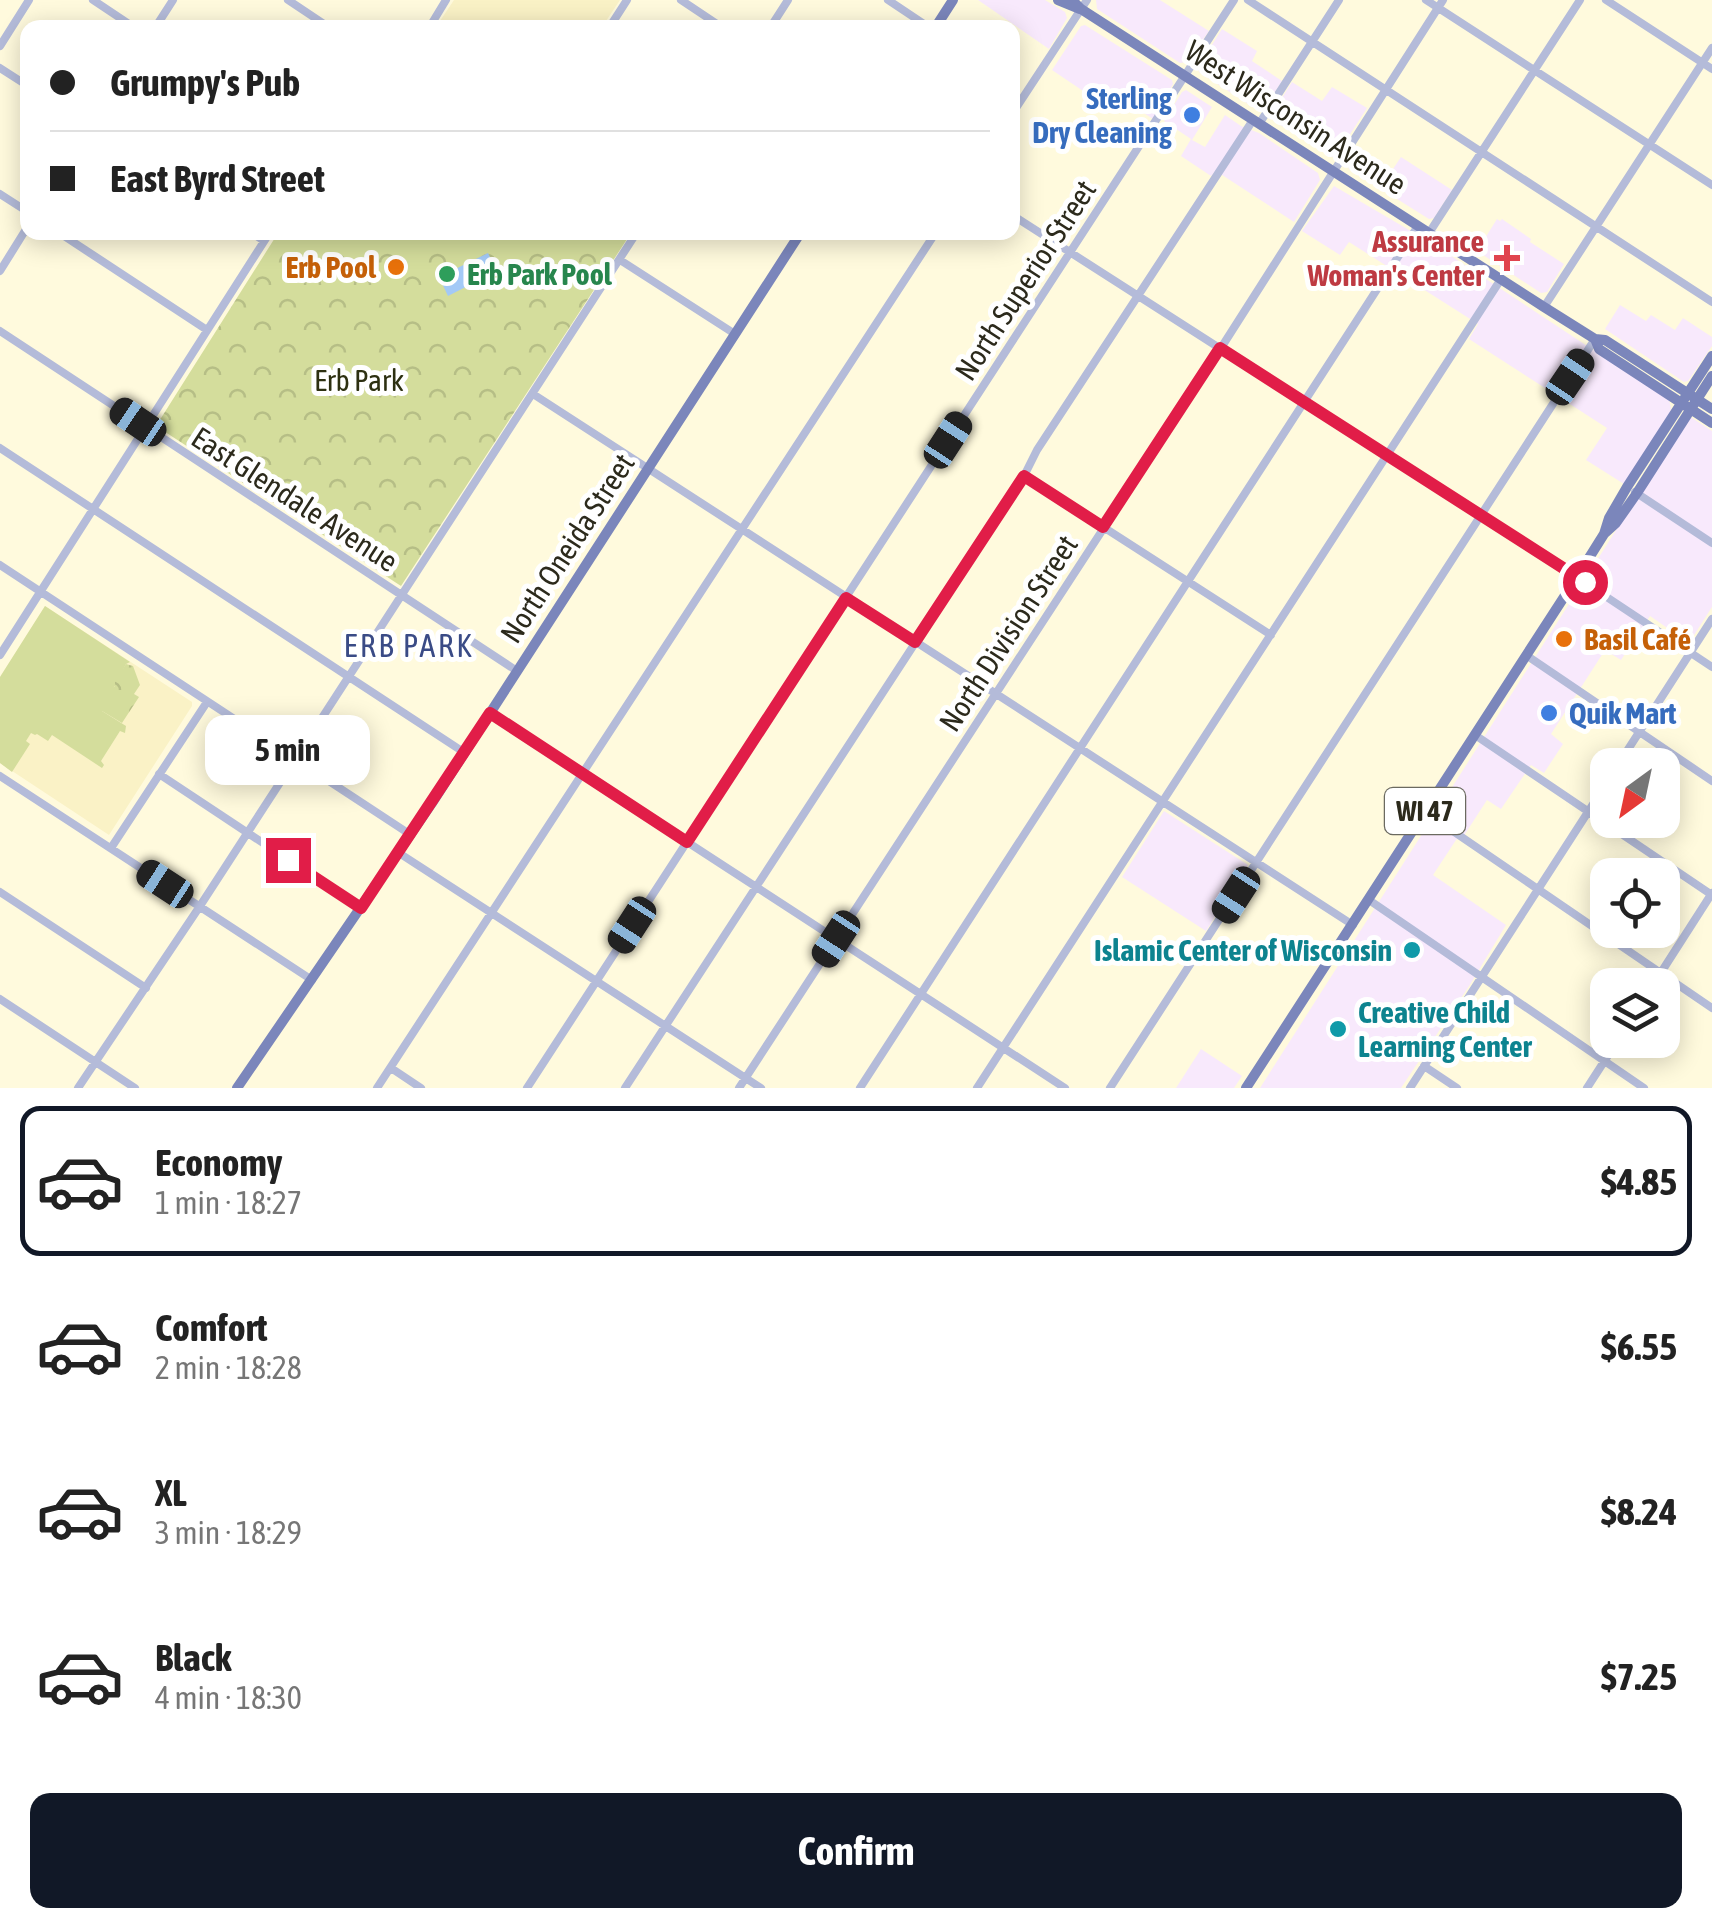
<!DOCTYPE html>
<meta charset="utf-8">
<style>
body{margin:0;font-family:"Asap Condensed",sans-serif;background:#f6f6f6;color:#222;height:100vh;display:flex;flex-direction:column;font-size:38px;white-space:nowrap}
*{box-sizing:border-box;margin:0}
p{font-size:32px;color:#767676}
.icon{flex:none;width:55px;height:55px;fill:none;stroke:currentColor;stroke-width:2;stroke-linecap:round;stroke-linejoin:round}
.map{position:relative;height:1088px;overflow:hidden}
.details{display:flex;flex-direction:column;background:#fff;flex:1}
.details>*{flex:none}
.top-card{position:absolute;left:20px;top:20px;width:1000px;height:220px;border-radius:20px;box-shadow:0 5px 25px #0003;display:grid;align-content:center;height:220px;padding:0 30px;background:#fff}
.needle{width:65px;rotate:213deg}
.fabs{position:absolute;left:1590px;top:748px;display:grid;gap:20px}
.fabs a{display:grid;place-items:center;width:90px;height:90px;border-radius:20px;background:#fff;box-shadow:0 5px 25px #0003;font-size:50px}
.end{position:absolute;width:45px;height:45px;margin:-22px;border:12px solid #e11d48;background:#fff;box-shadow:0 0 0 5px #fff}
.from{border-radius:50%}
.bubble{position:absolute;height:70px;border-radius:20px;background:#fff;box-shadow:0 5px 25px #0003;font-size:32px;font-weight:700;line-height:70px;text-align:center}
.car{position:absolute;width:30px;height:60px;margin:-30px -15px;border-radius:12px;box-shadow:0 0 8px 2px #0007;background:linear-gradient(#222 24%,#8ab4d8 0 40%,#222 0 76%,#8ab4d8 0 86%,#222 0)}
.top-card b{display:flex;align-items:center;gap:35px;height:95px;font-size:38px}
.top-card b+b{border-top:2px solid #e0e0e0}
.top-card i{width:25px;height:25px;background:#222}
ul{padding:18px 0 0;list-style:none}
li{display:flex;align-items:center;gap:30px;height:150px;margin:0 20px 15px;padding:0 10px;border:5px solid transparent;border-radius:20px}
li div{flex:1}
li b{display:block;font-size:38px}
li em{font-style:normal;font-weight:700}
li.active{border-color:#111827}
li>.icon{width:90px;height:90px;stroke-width:1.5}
.cta{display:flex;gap:20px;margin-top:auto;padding:20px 30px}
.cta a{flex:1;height:115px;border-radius:20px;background:#111827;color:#fff;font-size:40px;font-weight:700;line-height:115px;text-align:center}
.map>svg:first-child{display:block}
.commercial{fill:#f8e9fc}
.built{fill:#faf2c6}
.grass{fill:#d4dd9c}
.park{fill:url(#park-crowns)}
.water{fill:#a3c9f6}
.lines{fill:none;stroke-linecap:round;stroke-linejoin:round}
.minor{stroke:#b4bbd9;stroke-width:8}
.major{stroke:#7b86bb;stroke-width:10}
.route{stroke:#e11d48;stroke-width:12}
.shop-dot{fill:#3f7fe0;stroke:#fff;stroke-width:4}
.health-dot{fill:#e0444e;stroke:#fff;stroke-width:4}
.food-dot{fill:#e8710a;stroke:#fff;stroke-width:4}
.leisure-dot{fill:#2e9e5b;stroke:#fff;stroke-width:4}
.culture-dot{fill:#0f9aa8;stroke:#fff;stroke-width:4}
.labels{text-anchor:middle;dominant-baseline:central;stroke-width:10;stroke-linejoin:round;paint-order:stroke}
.shield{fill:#fff;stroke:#6b6a60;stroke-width:2.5}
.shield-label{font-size:28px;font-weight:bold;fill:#2c2a1c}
.shop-label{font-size:30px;font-weight:bold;fill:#366cbe;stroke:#fff;text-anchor:end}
.street-label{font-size:30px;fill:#2c2a1c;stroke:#fff}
.health-label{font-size:30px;font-weight:bold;fill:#be3a42;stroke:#fff;text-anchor:end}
.food-label{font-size:30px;font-weight:bold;fill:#c56008;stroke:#fff;text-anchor:end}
.leisure-label{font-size:30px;font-weight:bold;fill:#27864d;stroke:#fff;text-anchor:start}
.park-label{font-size:30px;fill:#2d3011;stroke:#fff}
.culture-label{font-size:30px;font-weight:bold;fill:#0d838f;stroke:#fff;text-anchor:end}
.neighbourhood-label{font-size:32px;letter-spacing:2.5px;fill:#3a4b86;stroke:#fff}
</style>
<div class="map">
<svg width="1712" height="1088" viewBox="0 0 1712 1088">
<defs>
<pattern id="park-crowns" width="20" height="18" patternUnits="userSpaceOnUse" patternTransform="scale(2.5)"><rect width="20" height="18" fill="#d4dd9c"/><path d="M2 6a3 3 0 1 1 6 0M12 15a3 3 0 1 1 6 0" fill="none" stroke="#b6be86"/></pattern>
</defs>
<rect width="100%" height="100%" fill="#fffadd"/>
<!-- commercial -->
<path class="commercial" d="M978 0H1045L1065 12 1067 18 1049 49Z
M1096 0H1160L1209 31 1187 62 1180 63 1097 9Z
M1085 25 1172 80 1173 84 1153 119 1101 85 1092 97 1052 70 1081 26Z
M1222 29 1257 51 1252 61 1282 81 1263 111H1259L1199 72 1198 67Z
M1292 82 1322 101 1332 87 1367 108 1336 156 1331 157 1274 121 1271 115Z
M1186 90 1212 107 1192 140 1205 147 1225 115 1241 126 1259 133 1318 173 1320 180 1294 222 1216 171 1211 176 1181 156 1191 139 1164 121 1182 92Z
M1356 150 1391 172 1401 157 1452 190 1434 218 1429 219 1349 169 1347 164Z
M1334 186 1433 244 1669 400 1671 408 1670 414 1624 484 1586 460 1607 428 1469 339 1478 324 1349 242 1340 255 1302 231Z
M1497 219 1500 221 1502 219 1531 239 1530 242 1564 264 1547 292 1541 293 1477 251Z
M1620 305 1646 321 1651 315 1675 330 1683 318 1712 337V346L1688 381 1684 382 1605 329Z
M1689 416 1712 431V607L1689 643 1650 616 1621 660 1605 650 1551 734 1563 744 1544 773 1531 765 1501 809 1487 800 1465 834 1456 840 1433 875 1506 925 1471 983 1401 1088H1260Z
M1164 811 1248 865 1206 931 1122 877Z
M1201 1049 1242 1076 1234 1088H1176Z"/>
<!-- built -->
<path class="built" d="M454 0H620L602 27H436Z
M45 606 192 702V706L109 835 0 763V677Z"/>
<!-- grass -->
<path class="grass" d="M45 606 130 662 126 664 102 711 126 726 125 733 120 731 101 761 104 765 102 768 52 735 48 741 37 734 35 735 31 733 26 741 30 744 12 772 0 763V677Z"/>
<!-- park -->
<path class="park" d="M278 233H631L401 586 156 426Z
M126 664 133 666 140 685 134 694 139 697 122 723 102 711 100 703 115 686V681Z"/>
<!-- water -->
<path class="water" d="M488 253 497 271 448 296 439 277Z"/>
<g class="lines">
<!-- minor -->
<path class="minor" d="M93 0 135 28
M288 0 330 28
M681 0 723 28
M888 0 930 28
M1248 0 1712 302
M1426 0 1712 185
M1606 0 1712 69
M155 28 173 0
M429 28 446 0
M609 28 627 0
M770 28 788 0
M0 46 29 0
M0 68 28 86
M1012 114 1087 0
M1259 124 1339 0
M0 194 28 212
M1012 215 1569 572 1712 667
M58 232 207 330
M251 232 264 241
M1429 233 1580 0
M620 260 735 334
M0 271 28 226
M1544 307 1712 48
M0 331 517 671
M533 394 1353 925
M0 448 465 753
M1024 476 1271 635
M1635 492 1712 543
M0 565 411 835
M0 655 270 232
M1526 655 1712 781
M489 713 1065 1088
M1475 735 1712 895
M1618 765 1712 619
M159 774 361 908
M0 776 312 980
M1425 812 1712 1008
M111 848 207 702
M399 853 761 1088
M0 892 146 988
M1369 900 1644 1088
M1653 985 1712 893
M0 999 135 1088
M1424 1066 1457 1088
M391 1068 421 1088
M78 1088 200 906 637 232
M377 1088 936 232
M527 1088 1234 0
M625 1088 1024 476 1037 450 1253 120
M739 1088 1221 348 1443 0
M860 1088 1418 226
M977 1088 1501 279
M1110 1088 1595 339
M1410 1088 1608 781
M1587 1088 1618 1040"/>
<!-- major -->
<path class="major" d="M1058 0 1080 9
M1072 0 1081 9 1544 307 1595 339 1605 340 1712 409
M935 28 953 0
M1595 339 1599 349 1712 423
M1605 533 1616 523 1637 493 1712 376
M237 1088 432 803 801 232
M1246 1088 1577 577 1604 534 1609 518 1627 487 1712 356"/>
</g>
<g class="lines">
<!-- route -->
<path class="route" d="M288 860 361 908 490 713 687 842 846 598 915 642 1024 476 1103 527 1220 348 1585 582"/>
</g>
<!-- markers -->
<g class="shop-dot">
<circle cx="1192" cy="115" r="10"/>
<circle cx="1549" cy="713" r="10"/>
</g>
<path class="health-dot" d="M1502 243h10v10h10v10h-10v10h-10v-10h-10v-10h10z"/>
<g class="food-dot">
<circle cx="396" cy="267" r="10"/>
<circle cx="1564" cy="639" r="10"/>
</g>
<circle class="leisure-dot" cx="447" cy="274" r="10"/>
<g class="culture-dot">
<circle cx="1412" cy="950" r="10"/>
<circle cx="1338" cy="1029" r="10"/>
</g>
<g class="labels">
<!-- shield labels -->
<rect class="shield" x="1385" y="788" width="80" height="46" rx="8"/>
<g class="shield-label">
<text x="1425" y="811">WI 47</text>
</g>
<!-- shop labels -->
<g class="shop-label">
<text x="1172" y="98">Sterling<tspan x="1172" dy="34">Dry Cleaning</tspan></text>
<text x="1569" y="713" text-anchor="start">Quik Mart</text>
</g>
<!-- street labels -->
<g class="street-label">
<text transform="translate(1296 117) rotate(33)">West Wisconsin Avenue</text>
<text transform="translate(1025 280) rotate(-57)">North Superior Street</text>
<text transform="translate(295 499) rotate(33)">East Glendale Avenue</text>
<text transform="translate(567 548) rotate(-57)">North Oneida Street</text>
<text transform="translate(1008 633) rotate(-57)">North Division Street</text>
</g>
<!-- health labels -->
<g class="health-label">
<text x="1484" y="241">Assurance<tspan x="1484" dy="34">Woman's Center</tspan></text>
</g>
<!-- food labels -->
<g class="food-label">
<text x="376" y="267">Erb Pool</text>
<text x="1584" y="639" text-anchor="start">Basil Café</text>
</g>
<!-- leisure labels -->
<g class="leisure-label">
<text x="467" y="274">Erb Park Pool</text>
</g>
<!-- park labels -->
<g class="park-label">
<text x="359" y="380">Erb Park</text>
</g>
<!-- culture labels -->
<g class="culture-label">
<text x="1392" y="950">Islamic Center of Wisconsin</text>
<text x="1358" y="1012" text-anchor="start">Creative Child<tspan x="1358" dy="34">Learning Center</tspan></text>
</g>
<!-- neighbourhood labels -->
<g class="neighbourhood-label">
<text x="409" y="645">ERB PARK</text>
</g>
</g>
</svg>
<div class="fabs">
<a><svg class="needle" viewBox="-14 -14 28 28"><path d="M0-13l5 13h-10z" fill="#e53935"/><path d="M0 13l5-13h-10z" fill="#767676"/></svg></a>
<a><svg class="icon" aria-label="locate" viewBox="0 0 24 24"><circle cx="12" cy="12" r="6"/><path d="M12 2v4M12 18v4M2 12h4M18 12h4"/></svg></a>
<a><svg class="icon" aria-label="layers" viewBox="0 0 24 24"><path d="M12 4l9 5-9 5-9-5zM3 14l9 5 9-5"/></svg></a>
</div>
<i class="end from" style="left:1585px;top:582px"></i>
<i class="end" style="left:288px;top:860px"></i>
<div class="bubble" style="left:205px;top:715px;width:165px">5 min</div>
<i class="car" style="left:1570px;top:377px;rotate:34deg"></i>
<i class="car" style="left:138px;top:422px;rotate:304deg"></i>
<i class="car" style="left:948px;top:440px;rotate:33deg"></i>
<i class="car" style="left:165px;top:884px;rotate:303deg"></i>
<i class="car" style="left:1236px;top:895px;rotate:213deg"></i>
<i class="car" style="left:632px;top:925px;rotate:213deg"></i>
<i class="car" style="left:836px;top:939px;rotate:213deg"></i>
<div class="top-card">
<b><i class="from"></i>Grumpy's Pub</b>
<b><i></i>East Byrd Street</b>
</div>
</div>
<section class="details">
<ul>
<li class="active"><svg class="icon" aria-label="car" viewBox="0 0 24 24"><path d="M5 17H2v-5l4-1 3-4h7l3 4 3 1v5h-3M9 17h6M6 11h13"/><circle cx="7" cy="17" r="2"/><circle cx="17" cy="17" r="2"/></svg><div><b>Economy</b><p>1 min · 18:27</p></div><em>$4.85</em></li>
<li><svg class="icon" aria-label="car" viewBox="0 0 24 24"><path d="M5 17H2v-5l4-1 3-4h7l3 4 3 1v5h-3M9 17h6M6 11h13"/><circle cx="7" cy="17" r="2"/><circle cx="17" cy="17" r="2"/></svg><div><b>Comfort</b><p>2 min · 18:28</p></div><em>$6.55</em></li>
<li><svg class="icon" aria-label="car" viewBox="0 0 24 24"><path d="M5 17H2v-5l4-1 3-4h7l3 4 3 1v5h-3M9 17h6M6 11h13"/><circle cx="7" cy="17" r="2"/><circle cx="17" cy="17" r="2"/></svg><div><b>XL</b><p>3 min · 18:29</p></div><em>$8.24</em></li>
<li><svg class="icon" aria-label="car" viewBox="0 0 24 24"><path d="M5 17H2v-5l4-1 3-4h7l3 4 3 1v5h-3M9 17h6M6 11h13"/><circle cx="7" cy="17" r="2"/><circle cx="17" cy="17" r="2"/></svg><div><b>Black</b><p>4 min · 18:30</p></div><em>$7.25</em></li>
</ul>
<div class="cta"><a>Confirm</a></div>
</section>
